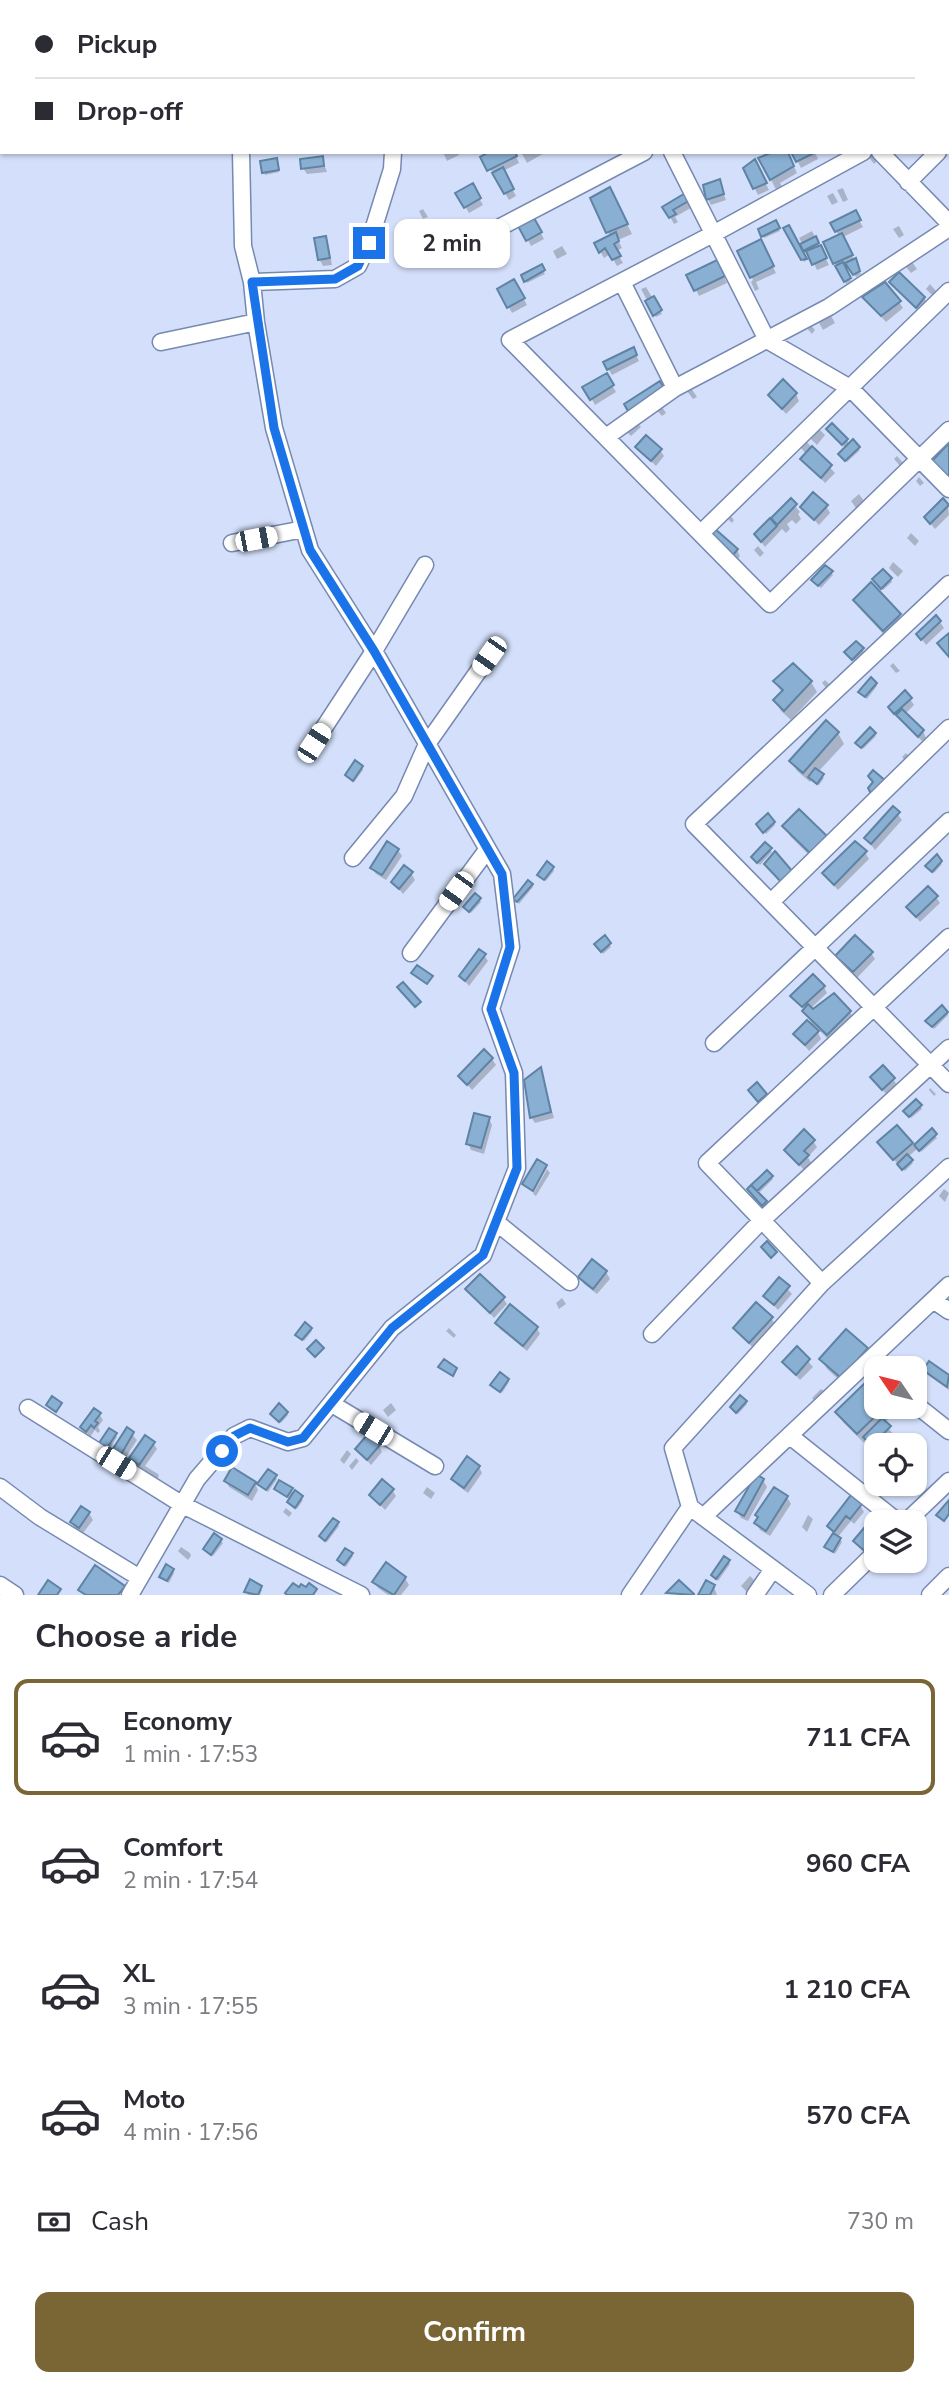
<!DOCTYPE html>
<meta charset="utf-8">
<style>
body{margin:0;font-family:"Nunito Sans",sans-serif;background:#f7f7f7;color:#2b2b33;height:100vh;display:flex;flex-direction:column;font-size:26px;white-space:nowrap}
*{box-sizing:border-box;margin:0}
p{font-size:23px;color:#7c7c81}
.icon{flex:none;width:38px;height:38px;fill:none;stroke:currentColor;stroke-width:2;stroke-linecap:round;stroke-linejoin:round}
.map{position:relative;height:1595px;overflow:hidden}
.drawer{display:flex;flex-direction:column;background:#fff;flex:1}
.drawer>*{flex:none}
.hud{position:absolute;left:0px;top:0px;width:950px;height:154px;box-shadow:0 2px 5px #0004;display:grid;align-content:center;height:154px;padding:0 35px;background:#fff}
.needle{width:46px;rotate:305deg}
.tools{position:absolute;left:864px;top:1356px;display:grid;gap:14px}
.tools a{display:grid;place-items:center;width:63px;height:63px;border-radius:14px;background:#fff;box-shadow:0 2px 5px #0004;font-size:35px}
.end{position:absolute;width:32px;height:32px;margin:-16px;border:9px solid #1a73e8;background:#fff;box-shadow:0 0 0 4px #fff}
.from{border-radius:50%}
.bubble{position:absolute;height:49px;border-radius:14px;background:#fff;box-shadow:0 2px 5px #0004;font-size:23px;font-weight:700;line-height:49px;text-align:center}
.car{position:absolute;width:21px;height:42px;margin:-21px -10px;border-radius:9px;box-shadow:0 0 5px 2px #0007;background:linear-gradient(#fff 24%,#345 0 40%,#fff 0 76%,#345 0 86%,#fff 0)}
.hud b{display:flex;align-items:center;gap:24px;height:66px;font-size:26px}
.hud b+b{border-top:2px solid #e1e1e2}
.hud i{width:18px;height:18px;background:#2b2b33}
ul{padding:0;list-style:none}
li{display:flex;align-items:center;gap:21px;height:116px;margin:0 14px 10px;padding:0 21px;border:4px solid transparent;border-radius:14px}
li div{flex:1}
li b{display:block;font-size:26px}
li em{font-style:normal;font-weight:700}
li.current{border-color:#7a6534}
li>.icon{width:63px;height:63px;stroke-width:1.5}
h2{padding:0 35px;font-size:32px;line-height:84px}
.pay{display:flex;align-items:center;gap:18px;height:77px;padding:0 35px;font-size:26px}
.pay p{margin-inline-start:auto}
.primary-button{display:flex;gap:14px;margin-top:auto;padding:14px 35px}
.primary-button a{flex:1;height:80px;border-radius:14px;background:#7a6534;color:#fff;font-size:28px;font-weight:700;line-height:80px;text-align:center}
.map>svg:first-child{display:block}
.shadow{fill:#0003}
.building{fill:#89afd2;stroke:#5e83a4;stroke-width:2}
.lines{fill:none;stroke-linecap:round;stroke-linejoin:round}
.minor-casing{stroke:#7689b1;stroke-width:19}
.minor{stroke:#fff;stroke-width:16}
.route{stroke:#1a73e8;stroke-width:9}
</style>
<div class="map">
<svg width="949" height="1595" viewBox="0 0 949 1595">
<rect width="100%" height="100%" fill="#d4e0fb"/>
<!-- shadow -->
<path class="shadow" d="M615 0H633L634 2H616Z
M443 152H458L459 155 447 161Z
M514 152 519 163 503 171 516 196 509 200 483 157Z
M521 152H546L527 163Z
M787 152 797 173 780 183 786 194 780 197 760 159Z
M793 152H815L818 159 801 168Z
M873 152 879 159 874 164 868 156Z
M322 158 327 172 307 174 303 168Z
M278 163 279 172 265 175 264 172Z
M745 168H758L769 190 758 195Z
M719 182 726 200 711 205 708 199Z
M472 186 483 205 469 213 458 194Z
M843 188 848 200 843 202 837 190Z
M833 193 838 202 832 205 827 196Z
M687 194 694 206 675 217 678 222 674 224 665 208Z
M615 199 632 234 618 240 622 248 616 251 623 263 617 266 610 254 604 258 596 244 610 237 608 232Z
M423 209 428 217 423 219 419 211Z
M855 213 863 227 843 237 861 274 856 277 848 265 844 267 851 281 846 284 835 263 839 236 832 224Z
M534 220 544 239 531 246 521 227Z
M775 223 780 231 764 238 760 230Z
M899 226 904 235 899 238 893 229Z
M786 229 799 247 803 245 799 238 812 231 829 265 817 270 808 251 802 254 806 261 804 262Z
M325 237 328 244 332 265 323 266 320 260Z
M562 246 567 254 557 259 553 251Z
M764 248 776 273 756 282 759 289 755 291 751 282 753 280 740 252Z
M912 262 917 269 911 273 906 267Z
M541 267 545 274 527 283 523 276Z
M720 268 727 283 699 296 696 290Z
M514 281 527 305 512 313 499 289Z
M891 282 924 298 928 304 921 313Z
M930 284 936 291 932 295 926 289Z
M634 285 640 298 637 300 630 286Z
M646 287 662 314 656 317 641 289Z
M899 302 903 308 886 322 868 303Z
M830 314 835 323 823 330 818 321Z
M808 322 815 330 812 334 805 326Z
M633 349 639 361 612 375 605 363Z
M606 375 616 392 595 405 585 387Z
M691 388 697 397 693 399 687 391Z
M796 394 799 401 786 414 770 395Z
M660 404 666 413 662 416 655 408Z
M635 420 641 427 631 436 627 432Z
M818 428 825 435 817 445 810 438Z
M829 431 847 440 850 445 860 450 847 462 842 457 846 448Z
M806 441 835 473 825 483 803 459 807 455 800 447Z
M637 447 660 450 664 456 656 466Z
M897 456 904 464 901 467 894 459Z
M919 477 924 483 920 486 916 481Z
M859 494 864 501 856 508 851 501Z
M791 501 800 512 798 514 801 519 796 524 792 520 787 524 790 529 786 533 782 529 765 547 756 535Z
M826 506 830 513 819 525 802 507Z
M948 506 949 515 935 529 926 518Z
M729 514 734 520 732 523 726 517Z
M911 533 919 541 915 546 907 538Z
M715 540 737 550 740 556 737 560Z
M758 546 764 553 760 557 754 550Z
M893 562 903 571 898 577 889 568Z
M831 572 833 575 821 588 815 583Z
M891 579 892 582 883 590 876 582Z
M855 600 899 615 905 625 889 640 861 610Z
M940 622 944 628 926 645 918 634Z
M862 649 864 652 854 661 848 655Z
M893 663 900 671 896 673 890 666Z
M793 665 811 682 817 692 791 720 781 711 775 701 782 693 775 682Z
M825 680 831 686 828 690 822 683Z
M876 684 877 686 867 699 862 695Z
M910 699 914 705 905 714 923 731 926 738 923 742 894 713Z
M826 722 838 733 844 744 818 772 824 778 819 785 811 780 810 782 797 771 791 761Z
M874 734 876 736 863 749 859 745Z
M906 753 910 758 908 764 902 757Z
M362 767 363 770 354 782 348 777 347 775Z
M893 808 902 820 875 850 866 838Z
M774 823 775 825 766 834 759 827Z
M785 826 827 838 818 864 790 836Z
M765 844 772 852 760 865 754 859Z
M398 850 402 856 386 880 376 874 372 868Z
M865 852 869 859 838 890 824 874Z
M937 857 942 864 934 873 927 867Z
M553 868 554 871 546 881 540 877Z
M411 873 415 880 403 894 393 882Z
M531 885 533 887 519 904 517 901Z
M936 897 940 903 920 922 908 908Z
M479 899 481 902 471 913 466 910Z
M605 938 611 947 603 954 598 947Z
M871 953 875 959 857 978 838 956Z
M484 955 488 961 469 986 461 976Z
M824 987 827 993 810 1009 850 1012 855 1022 833 1044 815 1026 821 1039 809 1051 795 1034 814 1028 805 1010 792 996Z
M947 1013 948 1015 934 1029 929 1023Z
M492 1059 496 1065 472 1090 460 1076Z
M541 1070 554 1118 535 1123 531 1117Z
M872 1077 893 1079 897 1085 887 1095Z
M930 1088 936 1094 934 1096 929 1090Z
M920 1106 922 1109 911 1118 907 1114Z
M489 1119 492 1125 484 1154 471 1150 468 1143Z
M932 1131 937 1138 921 1152 918 1148 908 1157 913 1163 905 1171 883 1149 912 1144 914 1147Z
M813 1141 817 1147 808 1157 811 1163 804 1170 786 1150Z
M547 1169 550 1173 536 1196 533 1194Z
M771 1177 773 1179 758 1194 767 1205 764 1207 750 1192Z
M944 1189 949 1193 945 1202 939 1196Z
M606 1272 610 1279 597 1294 584 1284 580 1277Z
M779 1279 792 1294 778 1310 765 1296Z
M468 1289 503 1298 507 1304 494 1318Z
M562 1298 566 1304 559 1309 556 1303Z
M771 1318 775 1324 753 1348 735 1328Z
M497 1323 537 1328 540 1334 527 1351 500 1329Z
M449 1328 456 1335 454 1338 446 1331Z
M311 1329 312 1331 304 1341 299 1337Z
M797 1349 813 1367 800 1380 784 1362Z
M866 1349 872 1359 847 1387 827 1369 821 1359Z
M929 1363 949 1377V1390L929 1376 925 1370Z
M508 1380 509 1382 502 1393 493 1385Z
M915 1384 923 1391 918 1397 915 1395Z
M821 1389 825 1392 818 1405 812 1398Z
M745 1402 747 1404 738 1414 733 1410Z
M391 1403 396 1410 388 1417 383 1410Z
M877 1407H890L894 1414 884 1423 893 1434 882 1446H877L876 1451 867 1440 864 1443 843 1422 837 1412Z
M287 1413 288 1415 281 1423 273 1417Z
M99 1414 103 1420 98 1427 100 1431 98 1433 95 1430 90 1437 82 1427Z
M110 1430 117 1437 109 1450 101 1443Z
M128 1430 137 1440 121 1465 115 1462Z
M153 1443 157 1449 145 1466 158 1474 159 1476 156 1481 135 1464 131 1458Z
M379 1446 382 1452 371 1465 357 1449Z
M347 1450 351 1454 344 1464 340 1460Z
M356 1458 359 1461 352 1470 349 1466Z
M479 1467 482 1473 468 1493 457 1485 453 1479Z
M275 1476 277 1479 268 1492 261 1487 259 1484Z
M763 1480 767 1487 748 1521 741 1518 737 1511Z
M226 1481 255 1483 258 1490 252 1501 229 1487Z
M427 1487 435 1493 431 1499 423 1493Z
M276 1489 291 1490 294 1495 303 1500 297 1509 290 1505 291 1500Z
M392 1490 396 1496 385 1510 371 1495Z
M787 1497 791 1504 770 1536 760 1530 756 1523Z
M860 1505 864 1512 854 1524 851 1521 837 1538 842 1542 835 1554 828 1549 826 1547 834 1534 829 1526Z
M286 1508 292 1513 289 1517 283 1512Z
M89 1513 93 1520 83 1533 75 1528 72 1522Z
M808 1515 813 1519 807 1532 802 1527Z
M337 1523 339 1526 327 1542 323 1539Z
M215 1536 223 1543 213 1556 205 1550Z
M181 1547 190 1553 191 1556 188 1560 180 1553 178 1551Z
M351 1554 353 1556 346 1567 340 1563 339 1560Z
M728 1561 730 1564 718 1581 713 1575Z
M892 1561H903L899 1567Z
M173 1570 174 1573 169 1583 163 1579 161 1577Z
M750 1576 755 1581 747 1592 741 1586Z
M405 1578 409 1585 401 1595H388L378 1588 374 1582Z
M261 1587 262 1590 260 1595H248L246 1592Z
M714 1587 717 1595H700Z"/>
<!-- building -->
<path class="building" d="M489 152H515L517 156 487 171 480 157Z
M773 152H788L794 166 770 180 758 158Z
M791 152H816L796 162Z
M323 156 324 166 301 169 300 159Z
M277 158 279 170 262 173 260 161Z
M755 159 767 183 753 189 743 168Z
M503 167 514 189 504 194 492 173Z
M720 179 724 194 706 200 703 185Z
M473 183 481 198 464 208 455 193Z
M610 187 628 224 606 233 590 198Z
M687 192 692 199 673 210 676 214 669 218 662 207Z
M856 210 861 220 835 232 830 223Z
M534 218 542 232 526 241 518 226Z
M776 220 780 228 761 237 758 229Z
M789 225 807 259 801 260 783 228Z
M616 232 619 241 614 244 621 256 612 260 605 248 599 253 594 243Z
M842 233 853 255 833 264 823 242Z
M326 236 330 258 318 260 314 238Z
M816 236 819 243 803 251 800 244Z
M761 239 774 266 750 278 737 251Z
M821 245 827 258 812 265 806 251Z
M856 258 860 271 853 275 845 263Z
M717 260 725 276 694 291 686 275Z
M843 262 851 278 844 282 835 266Z
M542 264 545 270 524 282 521 275Z
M899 272 925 297 916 308 889 282Z
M514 279 525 298 507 308 497 289Z
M885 282 901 301 881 316 862 297Z
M654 296 662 310 653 316 645 301Z
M634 347 637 355 607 370 603 362Z
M607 373 614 385 590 400 582 387Z
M783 379 797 393 782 409 768 395Z
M660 381 664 388 628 411 624 404Z
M832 423 848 439 842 445 826 429Z
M646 435 662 449 651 461 635 447Z
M853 439 860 447 845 461 838 454Z
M949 443V478L932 461Z
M812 446 832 465 821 478 800 459Z
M813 492 828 505 814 520 800 507Z
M791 498 797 504 777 525 771 518Z
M943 498 949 505 930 524 924 517Z
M770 518 777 526 761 542 754 534Z
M714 528 738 549 733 555 709 533Z
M825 565 833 571 818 586 811 580Z
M883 569 892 578 881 589 872 579Z
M871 582 901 614 883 631 853 600Z
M936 615 941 621 921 640 916 634Z
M949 633V657L937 643Z
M856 641 864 648 852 660 844 652Z
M793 663 812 681 784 711 773 700 783 690 773 681Z
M871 677 877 683 865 697 858 692Z
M905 690 912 698 894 714 888 707Z
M902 709 924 730 918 737 896 715Z
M826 720 839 732 803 773 789 761Z
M870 727 876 733 861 748 855 743Z
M355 760 363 766 353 781 345 775Z
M815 768 824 774 817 784 808 777Z
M873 770 887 782 872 796 868 788 873 782 868 776Z
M893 806 900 812 871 844 864 838Z
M799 809 828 837 812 855 782 826Z
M768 813 775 822 763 833 756 824Z
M387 841 399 849 382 875 370 868Z
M855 841 867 851 834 885 822 873Z
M765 842 772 848 757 863 751 857Z
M775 851 793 872 783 884 764 864Z
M937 854 942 861 932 872 925 866Z
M547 861 554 867 544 880 537 875Z
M404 865 413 872 399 889 391 882Z
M528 880 533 884 517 902 513 899Z
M928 886 938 896 916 917 906 907Z
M475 893 481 898 469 912 463 907Z
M605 935 611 943 601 952 594 944Z
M855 935 873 952 853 972 835 956Z
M479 949 486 954 465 981 459 976Z
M417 965 433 976 427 984 411 973Z
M813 974 825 986 802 1007 790 996Z
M403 982 421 1002 415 1007 397 987Z
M834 993 851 1011 827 1035 802 1011 808 1004 813 1009Z
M942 1005 948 1012 932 1027 925 1021Z
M807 1020 819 1031 805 1045 793 1034Z
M484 1049 493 1058 467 1085 458 1076Z
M883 1065 895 1078 882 1090 870 1077Z
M541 1067 551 1112 530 1118 524 1080Z
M757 1082 767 1094 758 1102 748 1090Z
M916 1099 922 1105 909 1117 903 1111Z
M474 1113 490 1117 481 1148 466 1144Z
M897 1125 913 1143 893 1160 877 1142Z
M932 1128 937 1134 919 1151 914 1145Z
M804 1129 815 1140 804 1151 809 1155 799 1165 784 1150Z
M907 1154 913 1160 902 1170 897 1164Z
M537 1159 547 1165 533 1191 522 1184Z
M767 1170 773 1176 757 1191 751 1185Z
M751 1185 767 1201 762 1206 747 1189Z
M767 1241 777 1252 771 1258 761 1247Z
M592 1259 607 1271 593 1289 578 1277Z
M480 1274 505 1297 490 1313 465 1289Z
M779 1277 790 1286 774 1305 763 1296Z
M756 1302 773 1317 749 1343 733 1328Z
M510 1304 538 1327 523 1346 495 1323Z
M305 1322 312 1328 302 1340 295 1335Z
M846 1329 868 1348 841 1378 819 1359Z
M316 1340 324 1348 315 1357 307 1349Z
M797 1346 810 1359 796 1375 782 1362Z
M444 1359 457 1368 453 1376 438 1367Z
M929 1361 949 1375 947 1387 923 1370Z
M500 1372 509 1379 500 1392 490 1385Z
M868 1380 877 1390V1407H885L857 1434 835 1412Z
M740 1395 747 1401 736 1413 730 1407Z
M52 1396 62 1403 56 1412 46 1405Z
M279 1403 288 1412 279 1422 270 1414Z
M94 1408 101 1413 95 1421 98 1423 94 1428 91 1425 86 1432 80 1427Z
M882 1418 891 1426 872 1446 863 1437Z
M127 1427 134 1432 118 1460 109 1455Z
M109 1428 117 1433 107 1448 99 1443Z
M145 1435 155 1442 139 1465 129 1458Z
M367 1435 380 1445 367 1460 355 1449Z
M467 1456 480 1466 464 1488 451 1479Z
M232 1467 256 1482 248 1495 224 1481Z
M268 1469 277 1475 266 1490 257 1484Z
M756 1474 764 1479 744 1516 735 1511Z
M382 1479 394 1489 380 1505 369 1495Z
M279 1480 293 1488 287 1497 274 1489Z
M774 1487 788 1496 766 1531 754 1523 758 1517 755 1515Z
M295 1490 303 1496 295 1508 287 1502Z
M851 1495 862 1504 850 1519 846 1516 834 1532 827 1526Z
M949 1500V1514L944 1521 936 1515Z
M81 1506 90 1512 79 1528 70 1522Z
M333 1518 339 1522 325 1541 319 1536Z
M869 1522 877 1529V1544L868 1554 853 1541Z
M214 1533 222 1539 211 1555 203 1549Z
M833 1533 841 1538 833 1552 824 1547Z
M345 1548 353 1553 344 1565 337 1560Z
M724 1556 730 1560 716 1579 711 1575Z
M386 1562 406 1577 394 1595 372 1582Z
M166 1564 174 1569 167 1581 159 1577Z
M95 1565 125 1586 118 1595H86L78 1590Z
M250 1579 262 1586 258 1595 244 1592Z
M48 1580 61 1589 57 1595H38Z
M679 1580 694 1594V1595L666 1593Z
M706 1580 715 1585 710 1595H698Z
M293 1583 299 1587 301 1584 306 1587 309 1583 317 1589 313 1595H287L285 1593Z"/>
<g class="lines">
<!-- minor casing -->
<g class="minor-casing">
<path id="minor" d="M197 0V2
M364 0 366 2
M472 0 473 2
M698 0 699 2
M793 0 794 2
M720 2 723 0
M948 142 949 141
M672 152 767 340 850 388 949 489
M863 152 713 234 510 340 770 604 949 430
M880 152 949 223
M908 182 938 152
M443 257 644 152
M252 282 335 279 358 266 369 243 392 169 393 152
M622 282 675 388
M161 342 256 322
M606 437 675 388 829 307 949 228
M701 533 949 291
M232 543 304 529
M949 584 694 824 949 1084
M314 743 374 651 425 565
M353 858 404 796 427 744 489 656
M771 902 949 728
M411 953 487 850
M714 1043 949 821
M496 1222 570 1282
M822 1283 707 1163 949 937
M933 1300 949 1311
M652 1334 762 1220 949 1048
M332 1404 435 1466
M915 1404 949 1431
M28 1408 183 1505 361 1595
M790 1436 898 1522
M0 1487 40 1517 140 1578
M703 1517 949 1285
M906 1522 949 1481
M0 1585 15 1595
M130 1595 197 1479 234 1436 250 1428 288 1442 303 1438 392 1328 483 1255 517 1168 514 1073 491 1009 511 947 502 874 374 651 310 550 274 428 256 322 252 282 243 246 241 152
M630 1595 690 1507
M755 1595 773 1569
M808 1595 690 1507 673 1448 822 1283 949 1167
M832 1595 877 1551
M930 1595 949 1576"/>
</g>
<!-- minor -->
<use href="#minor" class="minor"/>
</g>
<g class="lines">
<!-- route -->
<path class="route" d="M222 1451 234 1436 250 1428 288 1442 303 1438 392 1328 483 1255 517 1168 514 1073 491 1009 510 947 502 874 374 651 310 550 274 428 252 282 335 279 358 266 369 243"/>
</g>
</svg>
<div class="tools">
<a><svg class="needle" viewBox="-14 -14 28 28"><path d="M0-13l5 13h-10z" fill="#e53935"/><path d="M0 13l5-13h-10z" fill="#7c7c81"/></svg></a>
<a><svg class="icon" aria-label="locate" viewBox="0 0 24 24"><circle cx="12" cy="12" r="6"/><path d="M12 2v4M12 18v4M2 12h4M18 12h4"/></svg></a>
<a><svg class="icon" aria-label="layers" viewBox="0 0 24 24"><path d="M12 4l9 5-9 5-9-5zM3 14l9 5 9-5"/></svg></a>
</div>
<i class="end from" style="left:222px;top:1451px"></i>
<i class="end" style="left:369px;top:243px"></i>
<div class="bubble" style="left:394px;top:219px;width:116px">2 min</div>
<i class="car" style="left:256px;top:539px;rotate:79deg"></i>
<i class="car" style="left:489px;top:656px;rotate:215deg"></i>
<i class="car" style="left:314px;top:743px;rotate:33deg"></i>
<i class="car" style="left:456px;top:891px;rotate:216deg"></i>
<i class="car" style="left:373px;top:1429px;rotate:301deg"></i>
<i class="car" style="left:116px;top:1463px;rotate:122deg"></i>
<div class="hud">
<b><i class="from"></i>Pickup</b>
<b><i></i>Drop-off</b>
</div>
</div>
<section class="drawer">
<h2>Choose a ride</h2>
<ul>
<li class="current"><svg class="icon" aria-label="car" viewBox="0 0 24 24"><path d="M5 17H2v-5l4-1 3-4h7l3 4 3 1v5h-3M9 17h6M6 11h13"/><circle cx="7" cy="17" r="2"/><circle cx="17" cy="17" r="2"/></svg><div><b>Economy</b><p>1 min · 17:53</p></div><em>711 CFA</em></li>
<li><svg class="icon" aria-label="car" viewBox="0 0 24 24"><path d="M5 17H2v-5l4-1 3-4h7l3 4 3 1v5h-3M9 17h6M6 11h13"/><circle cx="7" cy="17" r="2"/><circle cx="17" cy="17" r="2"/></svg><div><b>Comfort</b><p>2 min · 17:54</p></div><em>960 CFA</em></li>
<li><svg class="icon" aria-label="car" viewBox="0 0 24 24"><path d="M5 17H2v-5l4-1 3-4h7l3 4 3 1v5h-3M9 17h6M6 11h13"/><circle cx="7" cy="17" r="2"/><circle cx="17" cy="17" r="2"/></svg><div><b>XL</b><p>3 min · 17:55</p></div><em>1 210 CFA</em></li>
<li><svg class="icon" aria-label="car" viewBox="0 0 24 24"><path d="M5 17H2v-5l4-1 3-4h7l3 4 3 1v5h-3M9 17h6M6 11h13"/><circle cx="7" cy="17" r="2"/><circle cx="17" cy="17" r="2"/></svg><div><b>Moto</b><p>4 min · 17:56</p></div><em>570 CFA</em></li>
</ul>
<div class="pay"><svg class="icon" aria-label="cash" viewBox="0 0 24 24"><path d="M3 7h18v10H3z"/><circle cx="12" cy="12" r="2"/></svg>Cash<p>730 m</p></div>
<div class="primary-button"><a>Confirm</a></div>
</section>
